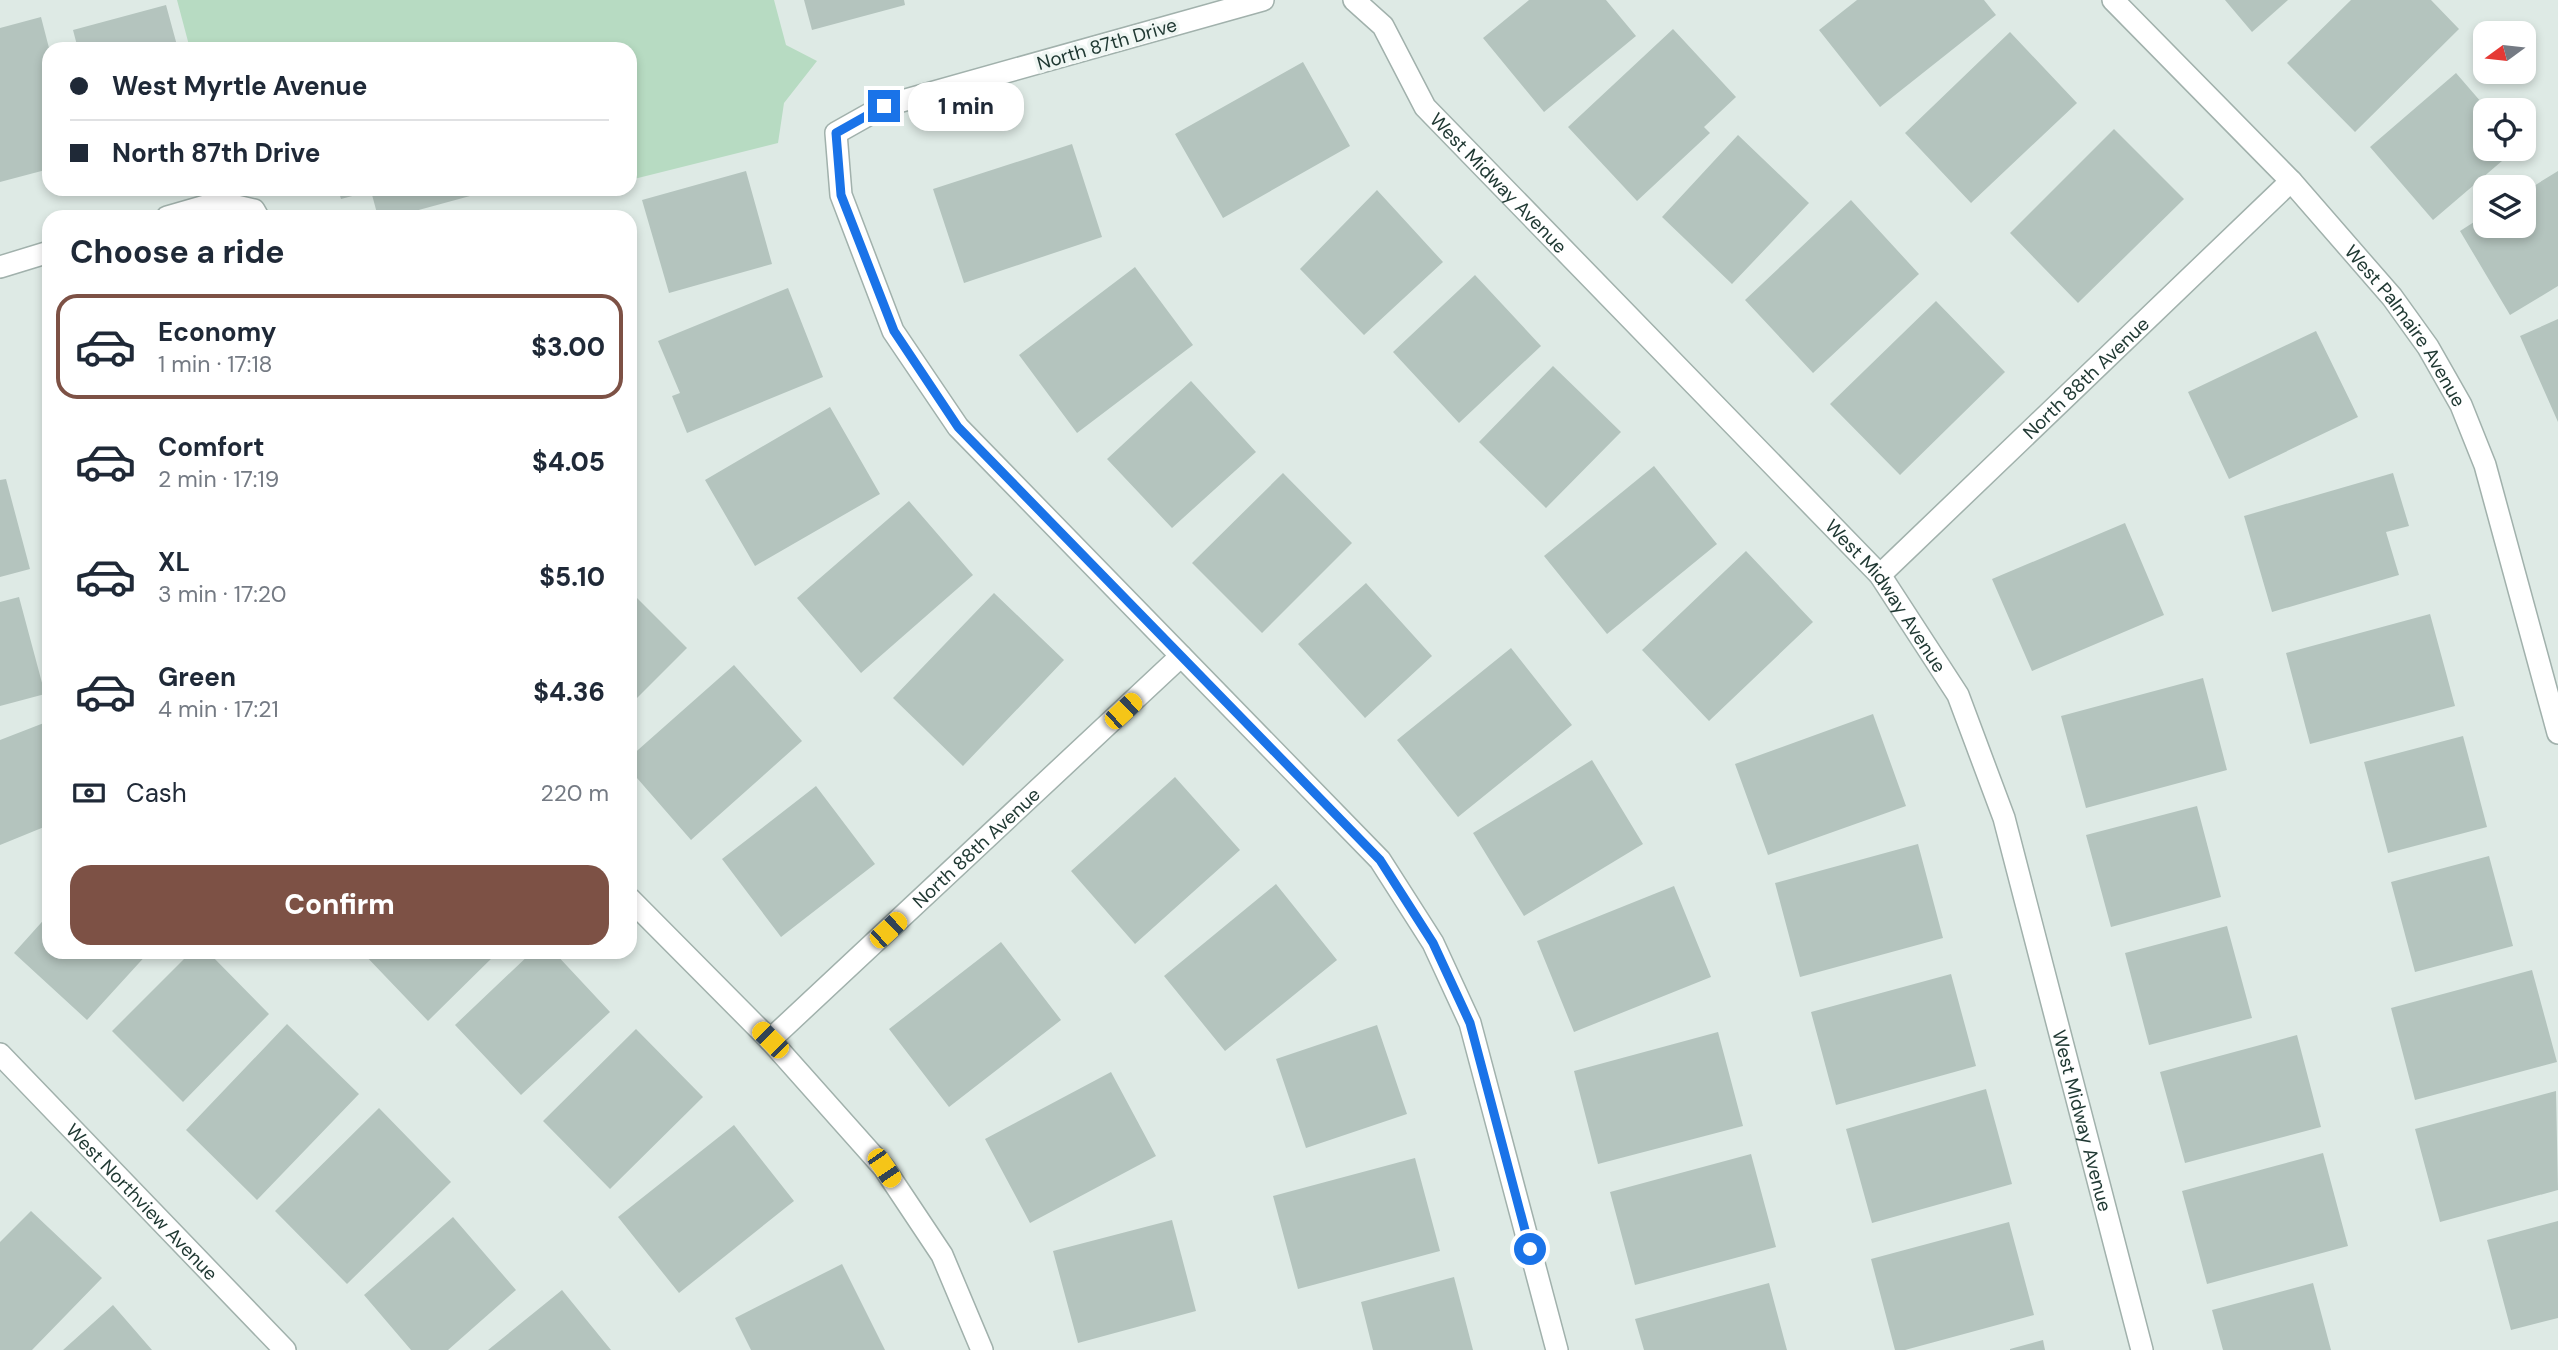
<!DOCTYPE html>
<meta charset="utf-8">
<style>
body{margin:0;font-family:"DM Sans",sans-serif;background:#f6f6f7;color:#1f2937;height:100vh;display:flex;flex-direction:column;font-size:26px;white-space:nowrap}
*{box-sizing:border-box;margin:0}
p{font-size:23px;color:#747a83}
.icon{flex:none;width:38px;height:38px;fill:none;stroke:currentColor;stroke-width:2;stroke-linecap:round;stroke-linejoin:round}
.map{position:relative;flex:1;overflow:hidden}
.drawer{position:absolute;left:42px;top:210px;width:595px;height:749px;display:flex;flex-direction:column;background:#fff;border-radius:21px;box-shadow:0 4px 10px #0003}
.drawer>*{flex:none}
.hud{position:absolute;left:42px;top:42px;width:595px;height:154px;border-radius:21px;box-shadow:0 4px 10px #0003;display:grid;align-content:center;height:154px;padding:0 28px;background:#fff}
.needle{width:46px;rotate:255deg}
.tools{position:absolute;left:2473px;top:21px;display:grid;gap:14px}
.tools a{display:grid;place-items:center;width:63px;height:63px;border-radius:14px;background:#fff;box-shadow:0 4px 10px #0003;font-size:35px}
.end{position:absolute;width:32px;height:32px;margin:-16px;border:9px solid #1a73e8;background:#fff;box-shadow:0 0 0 4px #fff}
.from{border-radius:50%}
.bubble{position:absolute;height:49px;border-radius:21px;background:#fff;box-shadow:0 4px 10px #0003;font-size:23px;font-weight:800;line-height:49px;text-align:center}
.car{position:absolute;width:21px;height:42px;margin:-21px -10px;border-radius:9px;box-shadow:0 0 5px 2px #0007;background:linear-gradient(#f5c518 24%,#345 0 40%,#f5c518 0 76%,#345 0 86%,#f5c518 0)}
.hud b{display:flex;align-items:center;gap:24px;height:66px;font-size:26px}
.hud b+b{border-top:2px solid #e0e1e3}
.hud i{width:18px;height:18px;background:#1f2937}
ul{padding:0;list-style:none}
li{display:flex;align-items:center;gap:21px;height:105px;margin:0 14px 10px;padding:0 14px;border:4px solid transparent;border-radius:21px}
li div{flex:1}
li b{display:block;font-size:26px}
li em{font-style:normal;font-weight:800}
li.on{border-color:#7d5145}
li>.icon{width:63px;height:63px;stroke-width:1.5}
h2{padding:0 28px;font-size:32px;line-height:84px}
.pay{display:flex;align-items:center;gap:18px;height:77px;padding:0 28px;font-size:26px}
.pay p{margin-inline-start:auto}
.cta{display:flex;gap:14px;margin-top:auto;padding:14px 28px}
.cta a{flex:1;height:80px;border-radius:21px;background:#7d5145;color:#fff;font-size:28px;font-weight:800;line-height:80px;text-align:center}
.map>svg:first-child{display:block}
.green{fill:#b7dbc2}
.building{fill:#b4c4be}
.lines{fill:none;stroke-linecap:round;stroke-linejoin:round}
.street-casing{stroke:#a1b1ac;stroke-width:24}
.street{stroke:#fff;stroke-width:21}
.route{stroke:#1a73e8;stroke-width:9}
.labels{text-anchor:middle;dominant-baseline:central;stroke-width:7;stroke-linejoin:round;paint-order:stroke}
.street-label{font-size:19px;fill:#203933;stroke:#eff6f3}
</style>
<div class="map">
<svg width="2558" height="1350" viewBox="0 0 2558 1350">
<rect width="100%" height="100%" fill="#deeae5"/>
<!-- green -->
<path class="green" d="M177 0H774L786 45 817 61 784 103 778 143 630 180V49H190Z"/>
<!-- building -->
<path class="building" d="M804 0H904L905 5 812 30Z
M1529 0H1606L1636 36 1544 112 1483 38Z
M1857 0H1984L1996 15 1880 107 1819 30Z
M2225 0H2288L2252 32Z
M2351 0H2431L2459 29 2355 132 2287 63Z
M166 5 178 49H78L73 30Z
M41 17 49 48V169L0 182V28Z
M1673 29 1736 97 1704 127 1710 133 1637 201 1568 127Z
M2010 32 2077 103 1971 203 1905 133Z
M1303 62 1350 146 1223 218 1175 134Z
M2456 73 2488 110H2485V149H2516L2433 220 2370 147Z
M2114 129 2184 199 2078 303 2010 233Z
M1738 135 1809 203 1732 284 1662 217Z
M1072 144 1102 237 964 283 933 189Z
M746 171 772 264 669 293 642 200Z
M2558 171V286L2510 315 2460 231 2485 215V226H2524V192Z
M338 189H468L470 196 393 217H378L371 191 341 199Z
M1377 190 1443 262 1364 335 1300 269Z
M1851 200 1919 274 1813 373 1745 300Z
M1135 267 1193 345 1077 433 1019 355Z
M1475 275 1541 346 1459 423 1393 352Z
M788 288 823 377 687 433 672 396 680 393 658 341Z
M1936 301 2005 372 1900 475 1830 404Z
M2558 319V422L2520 336Z
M2316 331 2358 417 2229 479 2188 392Z
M1553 366 1621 432 1546 508 1479 442Z
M1191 381 1256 452 1172 528 1107 459Z
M830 407 880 494 755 566 705 480Z
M1654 466 1717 544 1607 634 1544 556Z
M1283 473 1352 543 1262 633 1192 563Z
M2393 473 2409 526 2386 532 2399 575 2272 612 2244 516Z
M6 479 30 569 0 577V480Z
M909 501 973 575 861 673 797 598Z
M2125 523 2164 615 2032 671 1992 579Z
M1746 551 1813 622 1709 721 1642 650Z
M1366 583 1432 656 1365 718 1298 644Z
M630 591 687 648 630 705Z
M994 593 1064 660 963 766 893 698Z
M19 597 45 694 0 706V602Z
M2430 614 2455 706 2310 744 2286 653Z
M1511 648 1572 725 1458 817 1397 740Z
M734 665 802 741 691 840 630 770V757Z
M2203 678 2227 770 2086 808 2061 716Z
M1873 714 1906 806 1768 855 1735 764Z
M49 721V825L0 845V740Z
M2463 736 2487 827 2388 853 2364 762Z
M1592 760 1643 844 1524 916 1473 833Z
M1175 777 1240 850 1135 944 1071 871Z
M816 786 875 864 781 937 722 859Z
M2197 806 2221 897 2111 927 2086 835Z
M1918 844 1943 938 1800 977 1775 883Z
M2489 856 2513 946 2415 972 2391 882Z
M1276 884 1337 960 1225 1051 1164 976Z
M1674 886 1711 977 1574 1032 1537 941Z
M49 914V952H149L87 1020 14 953Z
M2227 926 2252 1018 2149 1045 2125 953Z
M1001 942 1061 1020 949 1107 889 1029Z
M191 952H208L269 1014 183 1102 112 1031Z
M362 952H498L428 1021Z
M532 952H554L610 1012 521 1095 455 1025Z
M2532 970 2557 1062 2415 1100 2391 1008Z
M1951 974 1976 1066 1836 1105 1811 1012Z
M287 1024 359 1094 257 1200 186 1130Z
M1377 1025 1407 1114 1306 1148 1276 1059Z
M636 1029 703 1097 610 1189 543 1121Z
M1718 1032 1743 1126 1598 1164 1574 1071Z
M2297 1035 2321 1127 2185 1163 2160 1072Z
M1111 1072 1156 1156 1030 1223 985 1139Z
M1986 1089 2012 1184 1872 1223 1846 1129Z
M2556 1091 2558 1190 2440 1222 2415 1129Z
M379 1108 451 1182 347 1284 275 1211Z
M734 1125 794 1201 679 1293 618 1217Z
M2323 1153 2348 1246 2207 1284 2182 1191Z
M1751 1154 1776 1247 1635 1285 1610 1192Z
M1415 1158 1440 1251 1298 1289 1273 1196Z
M31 1211 102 1278 32 1350H0V1242Z
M453 1217 516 1290 448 1350H411L364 1295Z
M1172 1220 1196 1311 1078 1343 1053 1251Z
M2558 1221V1318L2511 1330 2487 1240Z
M2009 1222 2034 1315 1905 1350H1895L1871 1259Z
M842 1264 885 1350H751L735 1318Z
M1454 1277 1473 1350H1373L1361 1302Z
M1769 1283 1787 1350H1644L1635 1319Z
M2313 1283 2331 1350H2223L2212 1310Z
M562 1290 611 1350H488Z
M113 1305 152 1350H63Z
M2043 1340 2045 1350H2010V1349Z"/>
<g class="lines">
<!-- street casing -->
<g class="street-casing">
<g id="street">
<path d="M1263 0 884 106 836 133 841 195 893 331 958 427 1380 860 1433 943 1470 1023 1557 1350"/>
<path id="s1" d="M1354 0 1383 26 1425 107 1880 575 1958 695 2004 818 2142 1350"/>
<path id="s2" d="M2113 0 2291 181 2392 297 2428 347 2461 405 2485 465 2558 733"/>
<path d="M167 217 219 202 254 210 258 217"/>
<path d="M0 267 49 252"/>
<path id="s3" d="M1880 575 2291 181"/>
<path d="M630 899 770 1040 884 1168 942 1255 982 1350"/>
<path id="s4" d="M770 1040 1181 656"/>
<path id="s5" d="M0 1054 285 1350"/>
</g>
</g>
<!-- street -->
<use href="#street" class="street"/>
</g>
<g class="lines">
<!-- route -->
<path class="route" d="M884 106 836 133 841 195 894 331 958 427 1380 860 1433 943 1470 1023 1530 1249"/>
</g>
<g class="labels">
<!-- street labels -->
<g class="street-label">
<text transform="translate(1107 44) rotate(-16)">North 87th Drive</text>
<text stroke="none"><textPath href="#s1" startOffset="236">West Midway Avenue</textPath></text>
<text stroke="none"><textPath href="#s2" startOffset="439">West Palmaire Avenue</textPath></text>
<text stroke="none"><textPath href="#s3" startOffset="285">North 88th Avenue</textPath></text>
<text stroke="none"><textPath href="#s1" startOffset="803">West Midway Avenue</textPath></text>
<text stroke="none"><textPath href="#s4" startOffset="282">North 88th Avenue</textPath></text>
<text stroke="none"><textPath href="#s1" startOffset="1370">West Midway Avenue</textPath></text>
<text stroke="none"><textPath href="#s5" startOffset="205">West Northview Avenue</textPath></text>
</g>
</g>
</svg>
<div class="tools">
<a><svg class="needle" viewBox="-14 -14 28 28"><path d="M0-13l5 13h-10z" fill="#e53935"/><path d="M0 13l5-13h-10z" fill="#747a83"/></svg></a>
<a><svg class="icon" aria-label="locate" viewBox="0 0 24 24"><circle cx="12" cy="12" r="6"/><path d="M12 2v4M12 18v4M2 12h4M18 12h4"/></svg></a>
<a><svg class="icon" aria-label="layers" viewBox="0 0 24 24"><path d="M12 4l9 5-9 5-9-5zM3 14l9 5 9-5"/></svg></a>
</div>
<i class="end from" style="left:1530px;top:1249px"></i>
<i class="end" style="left:884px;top:106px"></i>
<div class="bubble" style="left:908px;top:82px;width:116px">1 min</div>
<i class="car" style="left:1123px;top:711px;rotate:47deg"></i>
<i class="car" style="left:888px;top:930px;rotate:47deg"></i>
<i class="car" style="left:770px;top:1040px;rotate:315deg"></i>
<i class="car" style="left:884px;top:1168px;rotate:146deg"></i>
<div class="hud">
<b><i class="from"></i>West Myrtle Avenue</b>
<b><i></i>North 87th Drive</b>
</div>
<section class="drawer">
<h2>Choose a ride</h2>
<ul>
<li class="on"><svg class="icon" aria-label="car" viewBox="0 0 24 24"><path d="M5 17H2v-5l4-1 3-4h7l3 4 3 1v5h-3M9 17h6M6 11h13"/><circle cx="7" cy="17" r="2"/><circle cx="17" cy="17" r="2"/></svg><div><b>Economy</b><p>1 min · 17:18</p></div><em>$3.00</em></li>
<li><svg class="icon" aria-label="car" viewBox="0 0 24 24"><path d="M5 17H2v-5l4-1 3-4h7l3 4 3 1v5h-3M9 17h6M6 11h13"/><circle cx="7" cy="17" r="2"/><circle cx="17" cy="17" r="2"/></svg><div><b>Comfort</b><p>2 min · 17:19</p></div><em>$4.05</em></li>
<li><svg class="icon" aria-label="car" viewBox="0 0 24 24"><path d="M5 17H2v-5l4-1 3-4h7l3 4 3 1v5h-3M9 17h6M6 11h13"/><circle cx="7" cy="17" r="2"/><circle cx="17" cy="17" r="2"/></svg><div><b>XL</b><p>3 min · 17:20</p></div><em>$5.10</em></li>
<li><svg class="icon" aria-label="car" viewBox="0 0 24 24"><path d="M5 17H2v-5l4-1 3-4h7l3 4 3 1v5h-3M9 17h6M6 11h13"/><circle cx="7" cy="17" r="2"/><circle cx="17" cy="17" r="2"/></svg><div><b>Green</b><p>4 min · 17:21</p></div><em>$4.36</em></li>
</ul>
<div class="pay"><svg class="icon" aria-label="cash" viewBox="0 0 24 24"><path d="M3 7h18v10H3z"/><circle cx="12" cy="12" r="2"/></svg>Cash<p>220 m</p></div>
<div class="cta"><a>Confirm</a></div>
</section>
</div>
